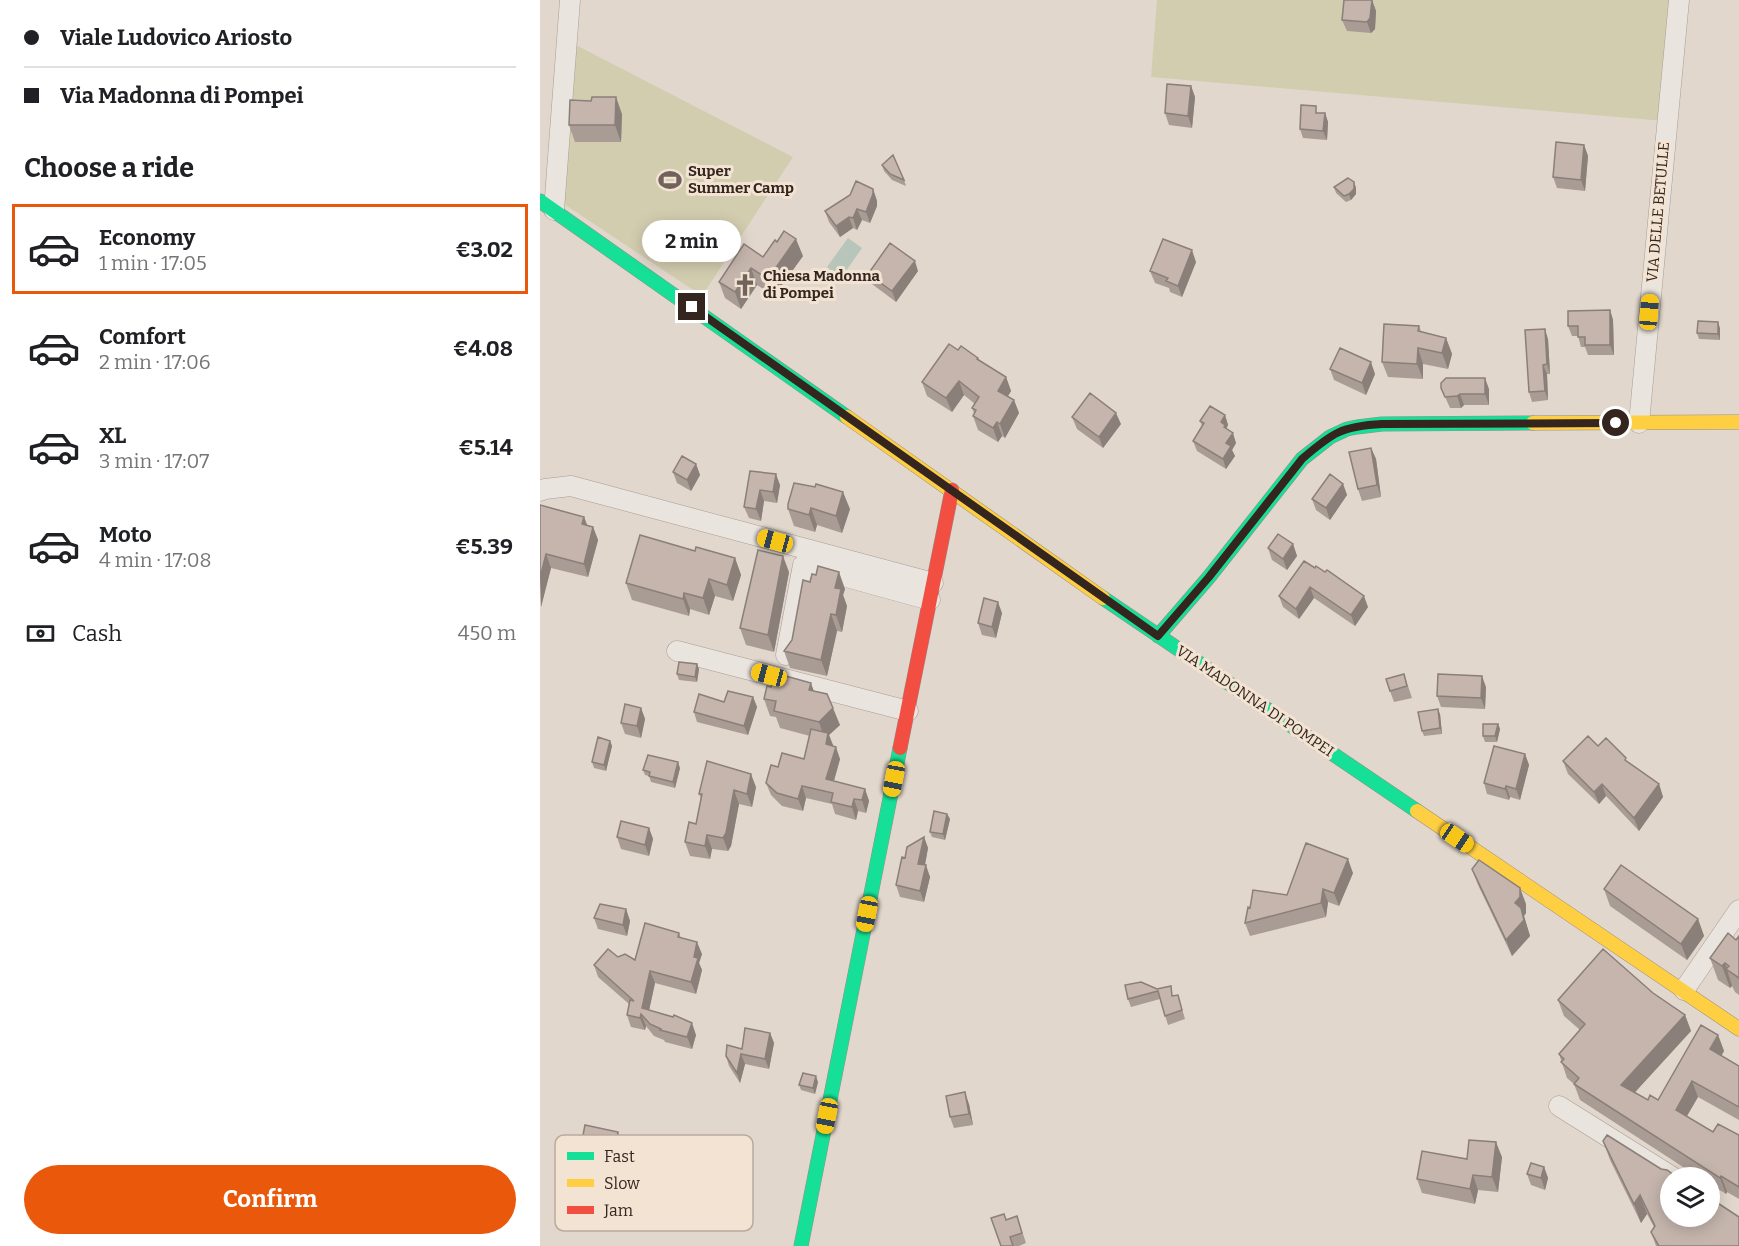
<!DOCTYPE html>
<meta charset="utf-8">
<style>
body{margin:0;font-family:Bitter,serif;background:#f2f2f2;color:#202124;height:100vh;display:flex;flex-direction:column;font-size:22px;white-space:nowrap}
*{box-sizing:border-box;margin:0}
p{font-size:20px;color:#757577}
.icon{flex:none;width:33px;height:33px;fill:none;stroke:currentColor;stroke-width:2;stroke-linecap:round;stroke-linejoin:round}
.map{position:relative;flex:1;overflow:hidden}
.panel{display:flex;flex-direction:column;background:#fff;width:540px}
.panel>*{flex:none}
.guide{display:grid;align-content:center;height:132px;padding:0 24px;background:#fff}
.fabs{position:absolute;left:1120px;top:1167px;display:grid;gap:12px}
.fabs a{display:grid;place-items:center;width:60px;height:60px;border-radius:50%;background:#fff;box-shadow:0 3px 15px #0003;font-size:30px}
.end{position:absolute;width:27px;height:27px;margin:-14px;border:8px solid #34251f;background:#fff;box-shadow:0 0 0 3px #fff}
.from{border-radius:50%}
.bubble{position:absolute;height:42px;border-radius:21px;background:#fff;box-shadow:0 3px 15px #0003;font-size:20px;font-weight:700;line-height:42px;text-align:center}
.car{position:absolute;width:18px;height:36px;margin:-18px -9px;border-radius:8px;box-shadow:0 0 4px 2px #0007;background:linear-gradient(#f5c518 24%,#345 0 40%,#f5c518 0 76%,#345 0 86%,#f5c518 0)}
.guide b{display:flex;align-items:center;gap:21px;height:57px;font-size:22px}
.guide b+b{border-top:2px solid #e0e0e0}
.guide i{width:15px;height:15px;background:#202124}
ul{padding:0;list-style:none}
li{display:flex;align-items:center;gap:18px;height:90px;margin:0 12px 9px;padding:0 12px;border:3px solid transparent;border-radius:0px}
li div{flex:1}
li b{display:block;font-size:22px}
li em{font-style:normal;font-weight:700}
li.active{border-color:#ea580c}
li>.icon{width:54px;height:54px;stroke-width:1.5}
h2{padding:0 24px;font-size:27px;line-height:72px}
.pay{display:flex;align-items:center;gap:15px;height:66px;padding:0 24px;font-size:22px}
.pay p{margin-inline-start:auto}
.primary-button{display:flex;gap:12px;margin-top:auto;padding:12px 24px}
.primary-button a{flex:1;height:69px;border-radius:36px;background:#ea580c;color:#fff;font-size:24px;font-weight:700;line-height:69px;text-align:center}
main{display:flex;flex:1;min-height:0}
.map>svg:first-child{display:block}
.green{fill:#d3cdb0}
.water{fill:#b8c5ba}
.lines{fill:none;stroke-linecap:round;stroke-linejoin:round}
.street-casing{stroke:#a79d96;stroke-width:21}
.fast-casing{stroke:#978d85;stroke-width:15}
.slow-casing{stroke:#978d85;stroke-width:15}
.jam-casing{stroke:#978d85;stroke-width:15}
.street{stroke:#eae4de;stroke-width:20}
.fast{stroke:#16e098;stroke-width:14}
.slow{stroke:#ffcf43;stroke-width:14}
.jam{stroke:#f24e42;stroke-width:14}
.wall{fill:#a99c95}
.shaded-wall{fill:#8a7f79}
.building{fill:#c5b5ad;stroke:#8a7f79;stroke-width:1.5}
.route{stroke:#34251f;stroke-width:8}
.labels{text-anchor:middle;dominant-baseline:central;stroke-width:6;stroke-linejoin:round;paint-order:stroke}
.poi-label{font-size:15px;font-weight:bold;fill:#34251f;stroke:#f2e3d3;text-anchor:start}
.street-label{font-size:15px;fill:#34251f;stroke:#f2e3d3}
.key{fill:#f2e3d3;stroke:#b9aa9d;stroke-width:1.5}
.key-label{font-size:16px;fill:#34251f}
</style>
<main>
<section class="panel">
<div class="guide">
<b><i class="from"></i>Viale Ludovico Ariosto</b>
<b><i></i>Via Madonna di Pompei</b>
</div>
<h2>Choose a ride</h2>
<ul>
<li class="active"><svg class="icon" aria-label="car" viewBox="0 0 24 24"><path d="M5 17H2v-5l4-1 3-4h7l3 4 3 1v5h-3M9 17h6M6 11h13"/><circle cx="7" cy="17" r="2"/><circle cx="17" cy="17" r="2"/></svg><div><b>Economy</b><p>1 min · 17:05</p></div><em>€3.02</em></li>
<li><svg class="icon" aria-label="car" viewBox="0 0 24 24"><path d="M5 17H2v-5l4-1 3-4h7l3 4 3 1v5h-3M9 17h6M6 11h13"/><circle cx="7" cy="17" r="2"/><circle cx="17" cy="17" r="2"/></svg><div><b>Comfort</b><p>2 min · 17:06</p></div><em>€4.08</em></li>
<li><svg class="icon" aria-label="car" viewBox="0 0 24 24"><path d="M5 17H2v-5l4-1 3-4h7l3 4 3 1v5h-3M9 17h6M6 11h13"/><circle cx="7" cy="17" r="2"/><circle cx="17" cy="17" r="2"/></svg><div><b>XL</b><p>3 min · 17:07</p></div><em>€5.14</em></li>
<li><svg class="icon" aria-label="car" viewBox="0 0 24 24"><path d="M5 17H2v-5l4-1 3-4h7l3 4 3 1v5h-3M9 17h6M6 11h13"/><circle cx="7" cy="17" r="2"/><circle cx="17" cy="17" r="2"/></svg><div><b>Moto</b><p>4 min · 17:08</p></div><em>€5.39</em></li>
</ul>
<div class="pay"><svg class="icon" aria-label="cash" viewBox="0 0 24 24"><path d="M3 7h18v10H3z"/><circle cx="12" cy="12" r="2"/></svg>Cash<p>450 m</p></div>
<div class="primary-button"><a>Confirm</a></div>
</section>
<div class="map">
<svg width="1199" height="1246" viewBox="0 0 1199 1246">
<rect width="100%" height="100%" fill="#e2d7cc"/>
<!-- green -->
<path class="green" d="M617 0H1137L1124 121 611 77Z
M32 43 253 157 162 296 21 202Z"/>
<!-- water -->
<path class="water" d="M308 238 322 248 301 278 287 267Z"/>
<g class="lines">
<!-- street casing -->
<g class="street-casing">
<path id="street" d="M14 210 30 0
M1099 423 1139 0
M0 491 5 489 31 486 393 583
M137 651 368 711
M246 655 263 565 390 600
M1144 990 1199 910
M1019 1106 1134 1178"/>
</g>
<!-- fast casing -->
<g class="fast-casing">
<path id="fast" d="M0 201 307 417
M563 598 877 811
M618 636 669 577 762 459 790 437 807 429 817 427 842 424 993 423
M261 1246 360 748"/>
</g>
<!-- slow casing -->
<g class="slow-casing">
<path id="slow" d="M307 417 563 598
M993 423 1199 422
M877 811 1199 1029"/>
</g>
<!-- jam casing -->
<g class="jam-casing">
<path id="jam" d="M360 748 412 490"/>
</g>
<!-- street -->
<use href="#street" class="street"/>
<!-- fast -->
<use href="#fast" class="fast"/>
<!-- slow -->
<use href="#slow" class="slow"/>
<!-- jam -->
<use href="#jam" class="jam"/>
</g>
<!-- wall -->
<path class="wall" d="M832 0 836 11 835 29 831 33 807 31 802 20Z
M651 86 655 97 652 128 629 125 625 113Z
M779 113H785L788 122 787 140 763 138 760 129Z
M82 114 81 142H35L29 125Z
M1044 145 1048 156 1045 191 1017 188 1013 177Z
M342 165 364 180 366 186 352 180 344 171Z
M814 182 816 188V194L811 200 806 202 796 193 794 187Z
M333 189 337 201V206L330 223 322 220 317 230 313 228 300 237 289 222 285 211Z
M263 256 234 296 217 285 201 309 185 298 179 282 223 257Z
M656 262 642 297 630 292 629 288 615 283 610 271Z
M378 271 356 302 332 284 328 274Z
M1070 310 1073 320 1074 355H1048L1045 347H1041L1038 336H1032L1028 326Z
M879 326 881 331 906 338 912 354 908 369 883 364V379L848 377 842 362Z
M1180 328V340L1159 339 1157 333Z
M1008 339 1010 374H1007L1008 400 992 402 989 392Z
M418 350 438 360 466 377 471 391 468 396 474 400 479 413 465 438 462 436 458 442 438 430 433 416 434 413 432 408 435 404 424 395 412 412 387 396 382 382Z
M790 369 835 374 826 395 794 380Z
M901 388 949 389V405H924L921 408H910Z
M685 415 688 425 686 429 696 443 692 450 695 456 686 469 657 451 653 441 662 426 660 421Z
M532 417 581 424 563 448 537 429Z
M831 448 836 459 841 497 822 501 818 489Z
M156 464 160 475 151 491 137 483 133 472Z
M210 471 240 485 237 503 224 501 221 521 209 518 204 507Z
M803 484 807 495 790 520 776 510 772 499Z
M248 504 310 509 302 533 277 525 275 532 254 526 248 509Z
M0 505 44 517 47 525 53 527 58 540 48 577 11 568 1 607Z
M753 544 757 556 747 570 732 560 728 548Z
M155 551 195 558 201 575 193 601 175 596 169 615 150 609 149 616 92 600 86 583Z
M764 561 828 607 815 626 774 598 759 619 743 607 739 596Z
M249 572 234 652 206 645 200 628Z
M270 582 305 589 303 595 307 606 302 632 297 631 287 676 250 668 244 651 252 640Z
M462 613 456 638 442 635 438 623Z
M157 664 159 669 157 682 139 680 137 674Z
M864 674 872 698 854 702 850 691Z
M231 687 274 691 300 725 289 735 293 746 300 759 294 781 325 789 329 801 326 813 318 811 316 820 295 814 292 804 266 798 263 811 242 806 231 795 226 783 238 767 264 759 270 736 240 728 236 717 230 716 224 699Z
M946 687 945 709 901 707 897 696Z
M213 697 217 707 208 735 157 722 154 712 184 702Z
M101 708 105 719 101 738 85 734 81 723Z
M900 714 902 734 884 736 882 731Z
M958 724 960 729 957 742H945L943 736Z
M70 741 72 746 66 771 54 768 52 762Z
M1058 746 1088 762 1119 784 1123 797 1099 831 1066 796 1059 804 1028 774 1023 761Z
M985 754 989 765 980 800 970 797 969 800 947 794 944 783Z
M140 768 135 788 111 782 109 776 105 775 103 770Z
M216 787 212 807 199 804 191 846 188 851 172 849 170 859 150 856 145 842 156 824 161 798 159 794Z
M407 814 410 819 405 840 392 837 390 832Z
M109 828 113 839 109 856 81 849 77 837Z
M384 837 388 848 385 865 390 877 384 902 360 897 356 885 365 858Z
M932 869 986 904V913L984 916 990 936 972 956 938 885Z
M813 873 799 906 788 902 786 917 710 936 705 923 710 908Z
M1064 889 1158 919 1164 936 1147 960 1070 906Z
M86 909 90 921 87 936 58 929 54 918Z
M139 933 141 938 162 954 159 963 162 970 156 994 115 983 109 1010 156 1035 152 1049 125 1042 124 1040 114 1036 106 1026 105 1030 91 1027 87 1015 89 1004 58 977 54 965 78 957 95 960Z
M1199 936V995L1195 992 1192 986 1190 988 1178 980 1170 958 1196 940Z
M601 982 634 996 638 995 645 1019 628 1025 620 999 591 1007 588 999Z
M1113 993 1145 1015 1151 1031 1095 1092 1108 1100H1118L1178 1035 1184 1051 1181 1056 1199 1066V1120L1158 1097 1147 1116 1173 1132 1199 1135V1199L1187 1192 1186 1194 1170 1184V1178H1160L1040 1100 1034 1084 1027 1078 1019 1054 1040 1030 1024 1016 1018 1000Z
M230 1033 234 1043 229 1069 205 1064 200 1083 189 1066 186 1056Z
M278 1082 275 1094 261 1090 259 1085Z
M429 1104 433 1125 414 1128 410 1117Z
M1063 1141 1199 1246H1116L1111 1232 1114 1227 1107 1214 1101 1223 1070 1160Z
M82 1143 73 1183 46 1177 42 1166 45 1155 41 1145Z
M962 1157 958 1192 938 1190 935 1204 882 1193 877 1179 927 1159Z
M1004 1167 1008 1178 1005 1190 991 1185 987 1174Z
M477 1216 486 1243 479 1246H461L466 1220Z"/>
<!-- shaded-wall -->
<path class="shaded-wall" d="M832 0 836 11 835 29 831 33 827 22Z
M651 86 655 97 652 128 648 116Z
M76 97 82 114 81 142 75 125Z
M785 113 788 122 787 140 783 131Z
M1044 145 1048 156 1045 191 1041 180Z
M814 182 816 188V194L811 200 809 194Z
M333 189 337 201V206L330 223 326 212Z
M317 209 322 220 317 230 313 218Z
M309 217 313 228 300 237 296 226Z
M256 239 263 256 234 296 228 279Z
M652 250 656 262 642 297 638 286Z
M375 261 378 271 356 302 352 291Z
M211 268 217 285 201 309 195 292Z
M1070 310 1073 320 1074 355 1070 345Z
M1178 322 1180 328V340L1178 334Z
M1005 329 1008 339 1010 374 1007 364Z
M906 338 912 354 908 369 902 353Z
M878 348 883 364V379L877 364Z
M831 362 835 374 826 395 822 383Z
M1003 365 1007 374 1008 400 1005 391Z
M466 377 471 391 463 404 458 391Z
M945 378 949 389V405L945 394Z
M419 381 424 395 412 412 406 398Z
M920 394 924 405 921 408 917 396Z
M474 400 479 413 465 438 460 424Z
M576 413 581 424 563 448 559 437Z
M685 415 688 425 686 429 689 435 681 422Z
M457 422 462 436 458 442 453 428Z
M693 433 696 443 692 450 695 456 686 469 683 459 686 443Z
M831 448 836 459 841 497 837 485Z
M156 464 160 475 151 491 147 480Z
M236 474 240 485 237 503 233 492Z
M803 484 807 495 790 520 786 508Z
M220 490 224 501 221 521 216 509Z
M303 492 310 509 302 533 296 516Z
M271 508 277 525 275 532 269 515Z
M44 517 49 530 42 524Z
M53 527 58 540 48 577 44 564Z
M753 544 757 556 747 570 743 559Z
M6 554 11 568 1 607 0 578Z
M243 556 249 572 234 652 228 635Z
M195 558 201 575 193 601 187 585Z
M299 572 305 589 303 595 307 606 302 632 296 615 295 588Z
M169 579 175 596 169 615 163 598Z
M770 587 774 598 759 619 756 609Z
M144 593 150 609 149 616 143 599Z
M824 596 828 607 815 626 811 615Z
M458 602 462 613 456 638 452 627Z
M291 614 297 631 287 676 281 660Z
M157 664 159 669 157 682 155 677Z
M942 676 946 687 945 709 941 698Z
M271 683 277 700 269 690Z
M213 697 217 707 208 735 204 726Z
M101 708 105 719 101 738 97 726Z
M293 708 300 725 289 735 293 745 290 756 279 722Z
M898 709 900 714 902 734 900 728Z
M958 724 960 729 957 742 955 736Z
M70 741 72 746 66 771 64 765Z
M296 747 300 759 291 791 286 779Z
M985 754 989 765 980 800 976 789Z
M138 762 140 768 135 788 133 782Z
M211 774 216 787 212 807 207 794Z
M1062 784 1066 796 1059 804 1054 792Z
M1119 784 1123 797 1099 831 1094 818Z
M262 786 266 798 263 811 258 799Z
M966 786 970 797 969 800 965 789Z
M325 789 329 801 326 813 322 800Z
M194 790 199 804 191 846 188 851 183 838Z
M314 799 318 811 316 820 312 807Z
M407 814 410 819 405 840 403 834Z
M109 828 113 839 109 856 105 845Z
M167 835 172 849 170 859 165 846Z
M384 837 388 848 383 875 378 864Z
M808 859 813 873 799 906 794 893Z
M386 865 390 877 384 902 380 891Z
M980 888 986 904V913L984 916 990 936 972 956 966 940Z
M783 889 788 902 786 917 781 903Z
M86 909 90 921 87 936 83 925Z
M1158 919 1164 936 1147 960 1141 944Z
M157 942 162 954 159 963 162 970 156 994 151 982 154 957Z
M1185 963 1192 986 1190 988 1182 966Z
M110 971 115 983 107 1020 102 1008Z
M101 1014 106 1026 105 1030 100 1018Z
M1145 1015 1151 1031 1087 1101 1081 1085Z
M152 1023 156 1035 152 1049 147 1037Z
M230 1033 234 1043 229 1069 225 1059Z
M1178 1035 1184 1051 1176 1065 1170 1049Z
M201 1054 205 1064 200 1083 197 1073Z
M276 1076 278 1082 275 1094 273 1088Z
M1152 1081 1158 1097 1141 1126 1136 1110Z
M425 1092 429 1104 433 1125 429 1114Z
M78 1132 82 1143 73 1183 69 1171Z
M956 1142 962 1157 958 1192 952 1177Z
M1004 1167 1008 1178 1005 1190 1001 1178Z
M933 1175 938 1190 935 1204 930 1189Z
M1181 1176 1187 1192 1186 1194 1180 1178Z
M1100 1195 1107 1214 1101 1223 1094 1204Z"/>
<!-- building -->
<path class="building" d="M804 0H832L830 18 827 22 802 20Z
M627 84 651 86 648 116 625 113Z
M52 97H76L75 125H29L30 100 51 101Z
M761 105 776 106V113H785L783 131 760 129Z
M1016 142 1044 145 1041 180 1013 177Z
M353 155 364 180 350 174 342 165Z
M808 178 814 182V189L809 194 804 196 794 187Z
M316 181 333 189V194L326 212 317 209 313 218 309 217 296 226 285 211 310 195Z
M244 231 256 239 228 279 211 268 195 292 179 282 204 244 223 257 235 240 237 242Z
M623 239 652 250 638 286 626 281 628 278 610 271Z
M350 243 375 261 352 291 328 274Z
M1070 310V345H1045V337H1038V326H1028V311Z
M1158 321 1178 322V334L1157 333Z
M844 324 879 326 878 331 906 338 902 353 878 348 877 364 842 362Z
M1005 329 1007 364 1003 365 1005 391 989 392 985 330Z
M409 344 418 350 421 346 438 358 437 359 466 377 458 391 474 400 460 424 457 422 453 428 433 416 436 410 432 408 439 397 419 381 406 398 382 382Z
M800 348 831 362 822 383 790 369Z
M906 378H945V394H920L917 396 905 397 901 388V383Z
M550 393 576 413 559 437 532 417Z
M670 406 685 415 681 422 685 425 684 427 693 433 686 443 691 446 683 459 653 441 664 423 660 421Z
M831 448 837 485 818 489 809 452Z
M142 456 156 464 147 480 133 472Z
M210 471 236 474 233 492 220 490 216 509 204 507Z
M790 474 803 484 786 508 772 499Z
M254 483 275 487 276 484 303 492 296 516 271 508 269 515 248 509V504Z
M0 505 44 517 42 524 53 527 44 564 6 554 0 578Z
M738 534 753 544 743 559 728 548Z
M100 535 155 551 156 547 195 558 187 585 169 579 163 598 144 593 143 599 86 583Z
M218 550 243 556 228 635 200 628Z
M764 561 775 568 776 566 785 572 787 570 824 596 811 615 770 587 756 609 739 596Z
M278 566 299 572 295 588 301 589 296 615 291 614 281 660 244 651 252 640 263 580 270 582 272 574 276 575Z
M444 598 458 602 452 627 438 623Z
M139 662 157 664 155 677 137 674Z
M235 673 271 683 269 690 287 694 293 708 279 722 234 711 236 701 224 699 227 686 231 687Z
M864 674 867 686 850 691 846 679Z
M898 674 942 676 941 698 897 696Z
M188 691 213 697 204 726 154 712 159 694 184 702Z
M85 704 101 708 97 726 81 723Z
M898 709 900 728 882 731 878 712Z
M943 724H958L955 736H943Z
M271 729 288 733 286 744 296 747 286 779 325 789 322 800 314 799 312 807 291 802 293 793 262 786 258 799 237 793 226 783 231 765 238 767 242 753 264 759Z
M1048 736 1058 746 1066 738 1086 758 1085 760 1119 784 1094 818 1062 784 1054 792 1023 761Z
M58 737 70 741 64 765 52 762Z
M954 746 985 754 976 789 966 786 965 789 944 783Z
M108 755 138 762 133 782 109 776 110 772 103 770Z
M167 761 211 774 207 794 194 790 186 833 183 838 167 835 165 846 145 842 149 822 156 824 162 794H159Z
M394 811 407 814 403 834 390 832Z
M81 821 109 828 105 845 77 837Z
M384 837 378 864 386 865 380 891 356 885 362 857 365 858 367 847Z
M766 843 808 859 794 893 783 889 781 903 705 923 708 907 710 908 713 890 747 895Z
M939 860 980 888V897L975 903 981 908 984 920 966 940 932 869Z
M1081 865 1158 919 1141 944 1064 889Z
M60 904 86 909 83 925 54 918Z
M105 923 139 933 138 937 157 942 154 957 158 958 151 982 110 971 102 1008 133 1017 134 1015 152 1023 147 1037 120 1030 121 1029 110 1024 101 1014 100 1018 87 1015 90 1000 94 1001 54 965 68 949 78 957 85 954 95 960Z
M1188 933 1196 940 1199 936V978L1186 969 1189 966 1185 963 1182 966 1170 958Z
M1063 949 1113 993 1145 1015 1081 1085 1108 1100 1110 1095 1118 1100 1161 1025 1178 1035 1170 1049 1199 1066V1107L1152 1081 1136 1110 1173 1132 1178 1124 1199 1135V1187L1181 1176 1180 1178 1034 1084 1039 1078 1021 1062 1024 1059 1019 1054 1045 1024 1018 1000Z
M601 982 617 989 631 986 632 996 638 995 642 1010 625 1016 618 991 588 999 585 985Z
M205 1028 230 1033 225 1059 201 1054 197 1073 186 1056 187 1045 202 1049Z
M263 1073 276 1076 273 1088 259 1085Z
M425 1092 429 1114 410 1117 406 1096Z
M45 1125 78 1132 69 1171 42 1166 46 1146 41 1145Z
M1067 1135 1121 1169 1127 1170 1138 1178H1131V1216H1170V1198L1199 1217V1246H1119L1111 1232 1115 1226 1100 1195 1094 1204 1063 1141Z
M929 1140 956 1142 952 1177 933 1175 930 1189 877 1179 882 1151 927 1159Z
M991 1163 1004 1167 1001 1178 987 1174Z
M464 1214 466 1220 477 1216 482 1233 470 1237 473 1246H461L451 1218Z"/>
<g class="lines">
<!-- route -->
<path class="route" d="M152 307 618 636 669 577 762 459C792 433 802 426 842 424L1076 423"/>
</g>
<!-- icons -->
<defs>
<g id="stadium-bare" transform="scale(1.8)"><path d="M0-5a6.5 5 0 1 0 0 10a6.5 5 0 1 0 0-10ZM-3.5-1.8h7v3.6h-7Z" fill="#71635c" stroke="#f2e3d3" stroke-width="2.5" paint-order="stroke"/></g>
<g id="church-bare" transform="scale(1.8)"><path d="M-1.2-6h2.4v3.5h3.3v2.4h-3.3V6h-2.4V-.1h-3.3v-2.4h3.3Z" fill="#71635c" stroke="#f2e3d3" stroke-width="2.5" paint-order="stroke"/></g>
</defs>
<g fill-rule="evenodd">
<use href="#stadium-bare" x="130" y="180"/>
<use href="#church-bare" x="205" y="285"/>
</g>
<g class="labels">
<!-- poi labels -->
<g class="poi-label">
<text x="148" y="171">Super<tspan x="148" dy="17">Summer Camp</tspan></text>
<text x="223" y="276">Chiesa Madonna<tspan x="223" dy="17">di Pompei</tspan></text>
</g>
<!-- street labels -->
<g class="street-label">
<text transform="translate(1118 212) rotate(-85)">VIA DELLE BETULLE</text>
<text transform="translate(715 701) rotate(34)">VIA MADONNA DI POMPEI</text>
</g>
</g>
<!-- legend -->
<rect x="15" y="1135" width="198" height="96" rx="9" class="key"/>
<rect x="27" y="1152" width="27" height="8" fill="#16e098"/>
<rect x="27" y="1179" width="27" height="8" fill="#ffcf43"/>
<rect x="27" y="1206" width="27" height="8" fill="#f24e42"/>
<g class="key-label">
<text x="64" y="1162">Fast</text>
<text x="64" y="1189">Slow</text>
<text x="64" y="1216">Jam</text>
</g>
</svg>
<div class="fabs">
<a><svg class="icon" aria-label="layers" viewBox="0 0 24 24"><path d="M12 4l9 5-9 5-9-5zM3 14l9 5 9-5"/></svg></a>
</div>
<i class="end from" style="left:1076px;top:423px"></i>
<i class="end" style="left:152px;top:307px"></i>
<div class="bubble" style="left:102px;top:220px;width:99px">2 min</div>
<i class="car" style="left:1109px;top:312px;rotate:5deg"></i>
<i class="car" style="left:235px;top:541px;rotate:285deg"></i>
<i class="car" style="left:229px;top:675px;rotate:285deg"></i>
<i class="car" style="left:354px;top:779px;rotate:191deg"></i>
<i class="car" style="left:917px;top:838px;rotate:124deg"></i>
<i class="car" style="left:327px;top:914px;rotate:191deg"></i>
<i class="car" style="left:287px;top:1116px;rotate:191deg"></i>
</div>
</main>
